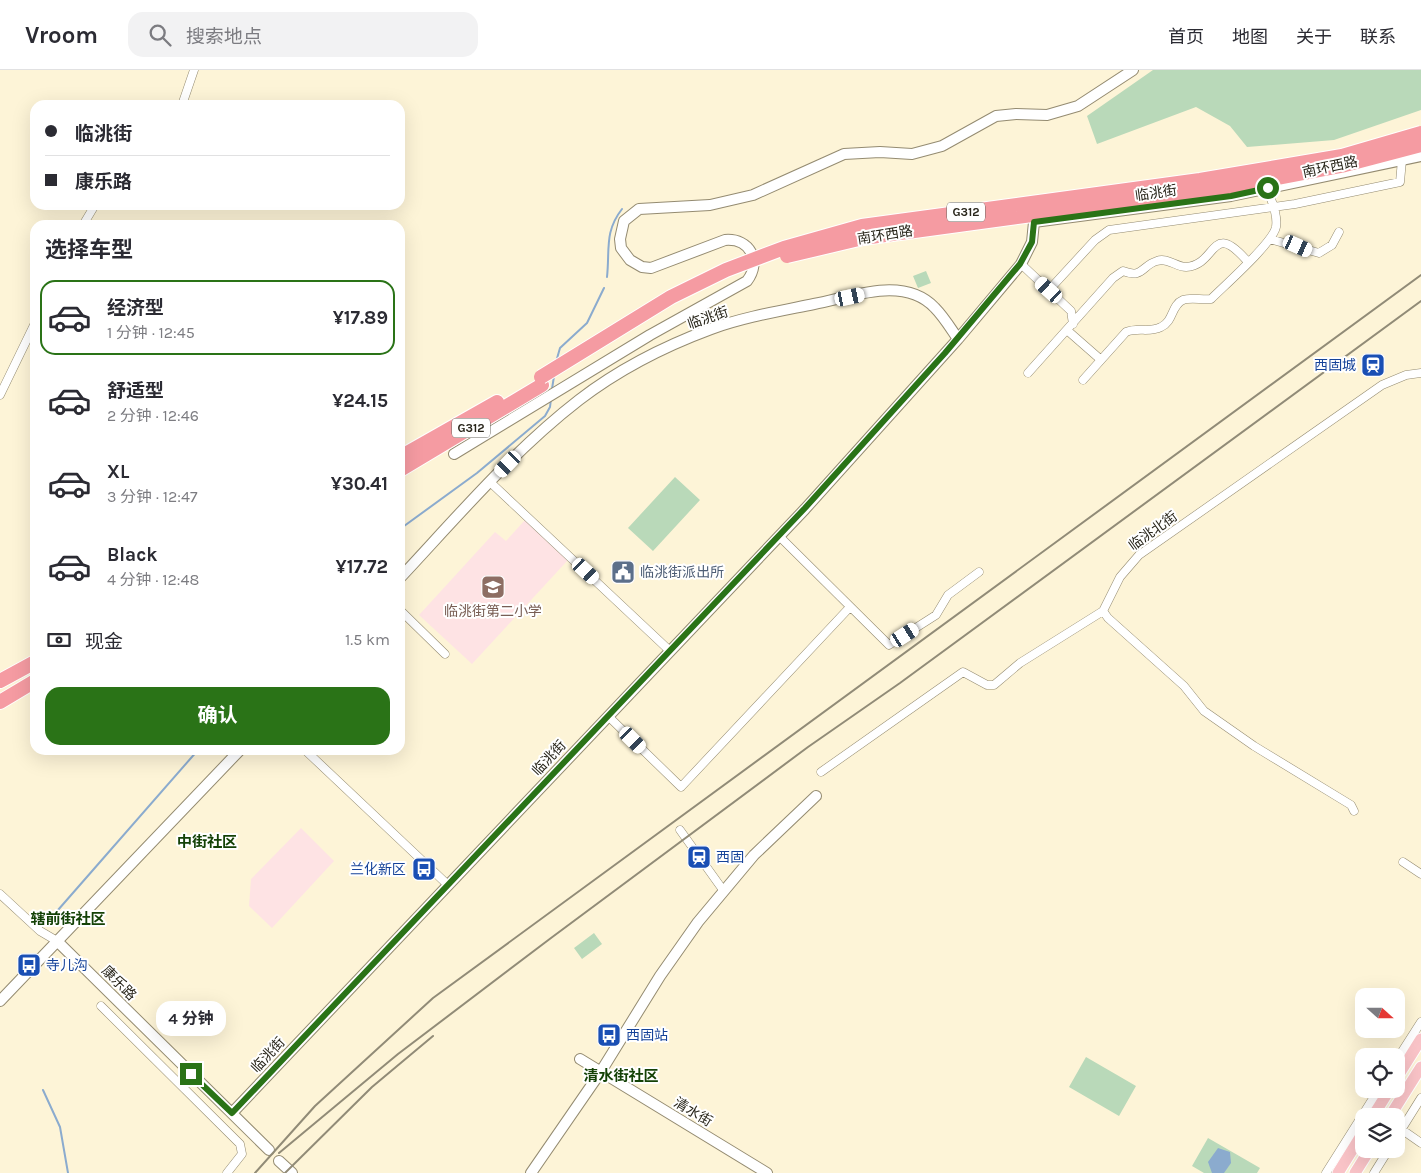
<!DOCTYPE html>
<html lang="zh">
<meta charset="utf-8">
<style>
body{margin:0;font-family:Karla,"Noto Sans SC",sans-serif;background:#f2f2f3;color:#2b2b33;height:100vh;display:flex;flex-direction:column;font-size:19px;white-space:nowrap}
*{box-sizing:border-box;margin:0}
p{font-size:16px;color:#7c7c81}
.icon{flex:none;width:28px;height:28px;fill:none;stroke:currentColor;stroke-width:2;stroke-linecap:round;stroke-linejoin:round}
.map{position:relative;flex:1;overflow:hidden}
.panel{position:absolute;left:30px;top:150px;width:375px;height:535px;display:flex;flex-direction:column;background:#fff;border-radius:15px;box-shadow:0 5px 20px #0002}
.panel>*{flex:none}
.hud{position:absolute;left:30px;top:30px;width:375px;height:110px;border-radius:15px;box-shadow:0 5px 20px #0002;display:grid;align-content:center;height:110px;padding:0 15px;background:#fff}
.needle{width:32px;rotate:111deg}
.controls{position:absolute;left:1355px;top:918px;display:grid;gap:10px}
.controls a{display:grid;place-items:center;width:50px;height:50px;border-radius:10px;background:#fff;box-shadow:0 5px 20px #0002;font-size:25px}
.end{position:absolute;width:22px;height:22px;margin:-11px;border:6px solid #2a7317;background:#fff;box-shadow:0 0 0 2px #fff}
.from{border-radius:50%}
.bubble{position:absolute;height:35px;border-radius:15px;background:#fff;box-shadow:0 5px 20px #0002;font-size:16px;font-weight:700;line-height:35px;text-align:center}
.car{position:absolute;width:15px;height:30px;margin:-15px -8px;border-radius:6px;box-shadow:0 0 4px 1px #0007;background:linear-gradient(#fff 24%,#345 0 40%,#fff 0 76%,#345 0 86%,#fff 0)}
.hud b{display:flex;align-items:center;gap:18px;height:48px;font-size:19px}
.hud b+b{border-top:1px solid #e1e1e2}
.hud i{width:12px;height:12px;background:#2b2b33}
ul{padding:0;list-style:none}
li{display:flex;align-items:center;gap:15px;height:75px;margin:0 10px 8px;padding:0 5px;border:2px solid transparent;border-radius:15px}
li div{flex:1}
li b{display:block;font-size:19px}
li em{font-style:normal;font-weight:700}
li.active{border-color:#2a7317}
li>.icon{width:45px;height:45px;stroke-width:1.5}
h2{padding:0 15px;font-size:22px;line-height:60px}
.pay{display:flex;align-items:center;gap:12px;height:55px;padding:0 15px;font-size:19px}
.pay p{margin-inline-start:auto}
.cta{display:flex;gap:10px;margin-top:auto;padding:10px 15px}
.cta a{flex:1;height:58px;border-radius:15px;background:#2a7317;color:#fff;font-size:20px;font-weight:700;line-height:58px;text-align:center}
header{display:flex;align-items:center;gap:30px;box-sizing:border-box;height:70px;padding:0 25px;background:#fff;border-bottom:1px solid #e1e1e2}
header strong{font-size:24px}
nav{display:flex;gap:28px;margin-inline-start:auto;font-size:18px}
.search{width:350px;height:45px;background:#f2f2f3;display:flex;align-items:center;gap:12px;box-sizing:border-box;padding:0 18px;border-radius:15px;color:#7c7c81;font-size:19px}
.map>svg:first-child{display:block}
.education{fill:#fee3e4}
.green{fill:#b9d9b9}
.water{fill:#8babce}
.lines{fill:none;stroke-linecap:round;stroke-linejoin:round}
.stream{stroke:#8babce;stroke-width:2}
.street-casing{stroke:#948b71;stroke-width:9}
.secondary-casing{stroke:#948b71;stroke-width:12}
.primary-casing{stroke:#fff;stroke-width:13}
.highway-casing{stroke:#fff;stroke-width:16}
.street{stroke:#fff;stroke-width:8}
.secondary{stroke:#fff;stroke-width:10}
.primary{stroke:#f9c3c7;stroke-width:11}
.highway{stroke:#f59ba2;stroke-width:14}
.rail{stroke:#918b77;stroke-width:2}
.highway-bridge-casing{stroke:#fff;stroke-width:16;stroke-linecap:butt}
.highway-bridge{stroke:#f59ba2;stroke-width:14}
.route{stroke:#2a7317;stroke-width:6}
.labels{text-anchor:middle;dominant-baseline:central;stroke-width:4;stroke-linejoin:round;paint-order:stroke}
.shield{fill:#fff;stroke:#69675f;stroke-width:1}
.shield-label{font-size:12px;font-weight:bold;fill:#29261b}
.street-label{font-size:14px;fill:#29261b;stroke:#fff}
.transit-label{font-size:14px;fill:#164399;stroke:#fff;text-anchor:start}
.service-label{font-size:14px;fill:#4e5e75;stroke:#fff;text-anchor:start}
.education-label{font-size:14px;fill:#785e54;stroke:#fff}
.neighbourhood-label{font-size:15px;font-weight:bold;fill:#144207;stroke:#fff}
</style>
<header>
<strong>Vroom</strong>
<div class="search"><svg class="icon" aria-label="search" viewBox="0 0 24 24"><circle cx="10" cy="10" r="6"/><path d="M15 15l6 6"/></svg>搜索地点</div>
<nav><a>首页</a><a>地图</a><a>关于</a><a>联系</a></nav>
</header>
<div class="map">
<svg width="1421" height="1103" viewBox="0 0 1421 1103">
<rect width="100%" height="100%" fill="#fdf4d7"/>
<!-- education -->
<path class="education" d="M525 450 568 490 472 594 419 545 495 462 506 471Z
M301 758 334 791 272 858 249 836 251 809Z"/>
<!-- green -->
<path class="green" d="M1153 0H1421V40L1334 70 1247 77 1230 56 1196 37 1097 74 1087 46Z
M926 201 931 213 918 218 913 206Z
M675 407 700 430 653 481 628 458Z
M594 863 602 874 582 889 574 878Z
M1086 987 1136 1016 1119 1046 1069 1017Z
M1208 1068 1260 1098 1257 1103H1204L1192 1096Z"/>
<!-- water -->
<path class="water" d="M1218 1078 1230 1082 1231 1093 1224 1103H1212L1208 1092Z"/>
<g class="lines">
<!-- stream -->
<path class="stream" d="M607 207C610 180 604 162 622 139
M556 292 560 278 587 253 604 218
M552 319 554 306
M400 459 477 403 545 346 550 337 551 329
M58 840 198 680
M43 1020 60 1057 68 1103"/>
<!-- street casing -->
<g class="street-casing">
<path id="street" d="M182 35 194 0
M83 155 95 135
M1270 169 1319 183 1332 175 1339 162
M1021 194 1071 241 1073 254
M1049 220 1095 170 1109 160 1295 134 1400 112 1402 90
M1068 261 1100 289
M1028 303 1113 208 1123 201C1143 209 1142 195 1157 191 1167 187 1176 197 1186 197 1218 195 1210 148 1248 192
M1083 310 1126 262C1138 257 1150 263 1161 257 1174 251 1171 235 1183 230 1190 227 1202 230 1211 229 1225 215 1273 173 1276 157 1278 144 1271 130 1267 118
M0 325 35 253
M490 412 670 581
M779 466 889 575 936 545 948 525 979 502
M400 540 445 584
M1103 541 1108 548 1184 616 1204 641 1254 676 1351 735 1354 741
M608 646 681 717 850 537
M305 680 448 815
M821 702 963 602 987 615H994L1020 593 1103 541 1120 507 1139 485 1382 315 1406 305 1421 303
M680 760 723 820
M1403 792 1421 804
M0 824 40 861 57 871
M101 936 240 1074 242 1084 227 1103
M1396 991 1421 952
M1401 1059 1421 1073
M1396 1068 1421 1028
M1326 1103 1379 1019
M1374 1103 1389 1079"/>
</g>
<!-- secondary casing -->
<g class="secondary-casing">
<path id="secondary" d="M454 384 650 265 747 211C762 191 750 168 725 170L651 198 642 197 630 190 621 178 620 169 624 151 639 139 710 135 753 125 844 84 880 82 912 84 942 76 996 46 1016 44 1047 45 1078 36 1133 0
M400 508C457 447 513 381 579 330 618 300 665 276 711 259 744 247 780 241 814 234 852 227 904 205 935 238 944 247 951 259 958 269
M57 871 269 1080
M0 931 240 680
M580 989 767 1103
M232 1043 805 439 958 269 1021 194 1032 172 1034 152 1231 126 1421 86
M279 1091 292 1103
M531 1103 600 1003 660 906 698 852 754 785 816 726"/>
</g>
<!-- primary casing -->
<g class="primary-casing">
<path id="primary" d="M1396 1009 1421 969
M1373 1046 1390 1019
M1390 1046 1421 997
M1338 1103 1364 1061
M1355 1103 1370 1079"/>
</g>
<!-- highway casing -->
<g class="highway-casing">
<path id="highway" d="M400 387 497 332
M400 400 542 315
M0 611 35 592
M0 632 35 611"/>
</g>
<!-- street -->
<use href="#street" class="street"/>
<!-- secondary -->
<use href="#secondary" class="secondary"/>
<!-- primary -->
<use href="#primary" class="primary"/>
<!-- highway -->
<use href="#highway" class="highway"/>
<!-- rail -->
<path class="rail" d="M279 1083 398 984 551 868 808 677 900 613 1421 231
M255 1103 315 1036 433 928 1421 205
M285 1103 372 1017 433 966"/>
<!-- highway-bridge casing -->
<g class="highway-bridge-casing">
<path id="highway-bridge" d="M787 186 863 168 1203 122 1345 95 1421 75
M541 307 671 227 726 200 784 178 862 156 1200 110 1342 86 1421 63"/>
</g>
<!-- highway-bridge -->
<use href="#highway-bridge" class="highway-bridge"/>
</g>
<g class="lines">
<!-- route -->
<path class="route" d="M191 1004 232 1043 805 438 945 283 1020 194 1032 172 1034 152 1231 126 1268 118"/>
</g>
<!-- icons -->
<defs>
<g id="station-square" transform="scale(1.25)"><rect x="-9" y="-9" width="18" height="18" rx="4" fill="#1a4fb4" stroke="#fff"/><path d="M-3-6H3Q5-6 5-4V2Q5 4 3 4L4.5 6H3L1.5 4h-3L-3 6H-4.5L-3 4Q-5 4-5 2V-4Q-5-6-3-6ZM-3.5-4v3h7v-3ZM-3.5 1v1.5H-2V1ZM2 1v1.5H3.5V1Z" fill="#fff"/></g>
<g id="civic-square" transform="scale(1.25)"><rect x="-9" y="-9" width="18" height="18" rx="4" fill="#5c6f8a" stroke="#fff"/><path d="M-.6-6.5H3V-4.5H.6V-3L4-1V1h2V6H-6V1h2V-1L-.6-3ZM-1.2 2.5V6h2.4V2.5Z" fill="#fff"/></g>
<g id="school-square" transform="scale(1.25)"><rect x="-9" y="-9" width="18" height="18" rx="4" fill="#8d6e63" stroke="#fff"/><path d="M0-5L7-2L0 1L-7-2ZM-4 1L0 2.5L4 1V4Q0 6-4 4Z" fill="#fff"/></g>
<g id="bus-square" transform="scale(1.25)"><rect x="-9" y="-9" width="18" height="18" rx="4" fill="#1a4fb4" stroke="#fff"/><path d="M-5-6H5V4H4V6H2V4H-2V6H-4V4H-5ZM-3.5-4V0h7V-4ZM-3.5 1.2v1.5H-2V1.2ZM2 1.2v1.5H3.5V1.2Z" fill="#fff"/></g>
</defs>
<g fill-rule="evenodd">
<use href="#station-square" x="1373" y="295"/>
<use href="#civic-square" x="623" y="502"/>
<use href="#school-square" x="493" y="517"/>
<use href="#station-square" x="699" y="787"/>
<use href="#bus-square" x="424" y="799"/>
<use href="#bus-square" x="29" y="895"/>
<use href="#bus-square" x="609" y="965"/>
</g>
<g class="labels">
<!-- shield labels -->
<g class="shield">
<rect x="947" y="132.5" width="38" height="19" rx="4"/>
<rect x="452" y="348.5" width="38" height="19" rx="4"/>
</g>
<g class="shield-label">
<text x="966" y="142">G312</text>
<text x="471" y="358">G312</text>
</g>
<!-- street labels -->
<g class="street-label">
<text transform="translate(1330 97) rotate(-12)">南环西路</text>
<text transform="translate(1156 123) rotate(-8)">临洮街</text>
<text transform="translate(885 165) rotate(-9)">南环西路</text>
<text transform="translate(708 248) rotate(-19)">临洮街</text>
<text transform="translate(1153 461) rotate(-36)">临洮北街</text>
<text transform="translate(549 688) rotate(-47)">临洮街</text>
<text transform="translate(119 913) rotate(45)">康乐路</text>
<text transform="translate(268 985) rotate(-47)">临洮街</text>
<text transform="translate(693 1042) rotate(31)">清水街</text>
</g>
<!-- transit labels -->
<g class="transit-label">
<text x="1356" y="295" text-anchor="end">西固城</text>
<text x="716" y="787">西固</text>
<text x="406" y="799" text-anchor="end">兰化新区</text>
<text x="46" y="895">寺儿沟</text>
<text x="626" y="965">西固站</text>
</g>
<!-- service labels -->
<g class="service-label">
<text x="640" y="502">临洮街派出所</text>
</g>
<!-- education labels -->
<g class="education-label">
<text x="493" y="541">临洮街第二小学</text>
</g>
<!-- neighbourhood labels -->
<g class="neighbourhood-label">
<text x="207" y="772">中街社区</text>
<text x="68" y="849">辖前街社区</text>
<text x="621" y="1006">清水街社区</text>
</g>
</g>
</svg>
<div class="controls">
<a><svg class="needle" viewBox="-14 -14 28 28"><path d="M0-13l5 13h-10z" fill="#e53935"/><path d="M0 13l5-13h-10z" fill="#7c7c81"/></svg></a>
<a><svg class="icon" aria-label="locate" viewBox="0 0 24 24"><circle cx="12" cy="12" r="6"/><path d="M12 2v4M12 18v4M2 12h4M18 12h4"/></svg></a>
<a><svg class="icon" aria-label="layers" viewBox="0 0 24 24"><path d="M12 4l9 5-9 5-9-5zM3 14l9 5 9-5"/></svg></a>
</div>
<i class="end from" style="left:1268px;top:118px"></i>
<i class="end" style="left:191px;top:1004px"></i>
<div class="bubble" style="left:156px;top:931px;width:70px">4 分钟</div>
<i class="car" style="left:1298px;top:176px;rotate:114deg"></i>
<i class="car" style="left:1049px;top:220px;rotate:312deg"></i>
<i class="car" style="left:850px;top:227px;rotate:78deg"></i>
<i class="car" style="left:508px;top:394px;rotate:224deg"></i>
<i class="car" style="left:586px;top:501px;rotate:133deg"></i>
<i class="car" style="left:905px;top:565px;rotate:57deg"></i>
<i class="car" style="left:633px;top:670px;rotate:135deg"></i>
<div class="hud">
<b><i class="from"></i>临洮街</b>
<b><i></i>康乐路</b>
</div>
<section class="panel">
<h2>选择车型</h2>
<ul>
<li class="active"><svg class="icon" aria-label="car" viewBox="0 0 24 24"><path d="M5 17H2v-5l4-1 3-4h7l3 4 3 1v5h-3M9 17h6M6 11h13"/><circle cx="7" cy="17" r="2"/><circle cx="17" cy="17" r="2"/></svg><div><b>经济型</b><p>1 分钟 · 12:45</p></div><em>¥17.89</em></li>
<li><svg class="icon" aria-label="car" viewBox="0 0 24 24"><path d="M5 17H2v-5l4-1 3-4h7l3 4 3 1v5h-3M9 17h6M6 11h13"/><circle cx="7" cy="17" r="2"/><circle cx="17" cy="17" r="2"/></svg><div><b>舒适型</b><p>2 分钟 · 12:46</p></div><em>¥24.15</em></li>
<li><svg class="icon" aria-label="car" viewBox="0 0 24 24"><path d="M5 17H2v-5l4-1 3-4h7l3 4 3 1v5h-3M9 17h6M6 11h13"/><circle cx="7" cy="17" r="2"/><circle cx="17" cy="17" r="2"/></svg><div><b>XL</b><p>3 分钟 · 12:47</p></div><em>¥30.41</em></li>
<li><svg class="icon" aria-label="car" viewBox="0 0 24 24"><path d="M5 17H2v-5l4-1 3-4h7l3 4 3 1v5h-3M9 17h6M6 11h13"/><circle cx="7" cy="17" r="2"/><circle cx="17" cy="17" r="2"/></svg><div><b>Black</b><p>4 分钟 · 12:48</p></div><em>¥17.72</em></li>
</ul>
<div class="pay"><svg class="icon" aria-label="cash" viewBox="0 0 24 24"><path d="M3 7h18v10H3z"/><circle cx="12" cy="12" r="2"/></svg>现金<p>1.5 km</p></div>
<div class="cta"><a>确认</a></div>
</section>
</div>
